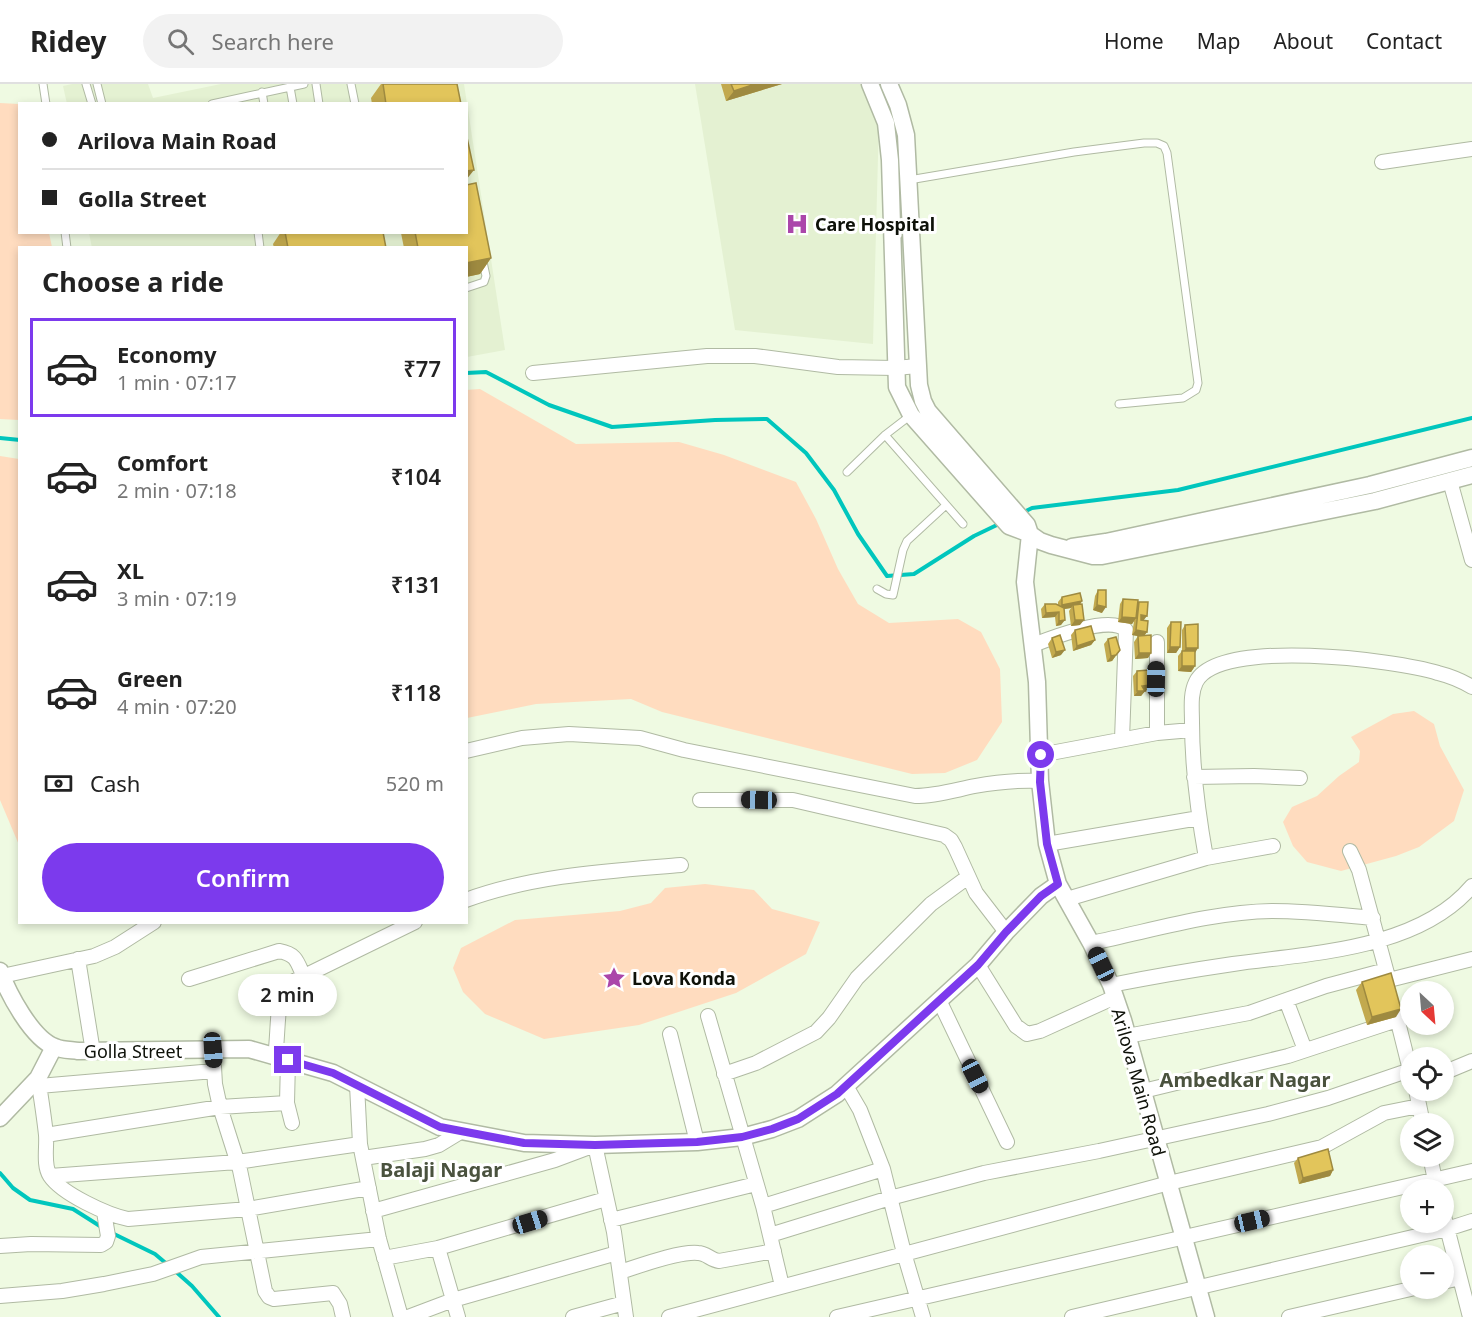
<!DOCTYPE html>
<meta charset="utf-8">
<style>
body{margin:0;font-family:"Noto Sans",sans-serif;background:#f2f2f2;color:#222;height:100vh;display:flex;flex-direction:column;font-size:22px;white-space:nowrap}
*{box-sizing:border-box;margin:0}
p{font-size:20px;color:#767676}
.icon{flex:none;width:33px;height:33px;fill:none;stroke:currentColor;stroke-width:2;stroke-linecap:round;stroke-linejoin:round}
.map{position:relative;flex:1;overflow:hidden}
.sheet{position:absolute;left:18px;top:162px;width:450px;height:678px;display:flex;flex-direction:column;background:#fff;border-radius:0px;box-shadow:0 3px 9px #0003}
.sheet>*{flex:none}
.top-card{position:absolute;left:18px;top:18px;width:450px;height:132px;border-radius:0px;box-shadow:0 3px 9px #0003;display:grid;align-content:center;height:132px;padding:0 24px;background:#fff}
.needle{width:39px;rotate:154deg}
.controls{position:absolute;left:1400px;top:897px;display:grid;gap:12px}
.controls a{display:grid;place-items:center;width:54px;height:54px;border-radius:50%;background:#fff;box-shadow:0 3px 9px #0003;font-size:30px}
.end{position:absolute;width:27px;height:27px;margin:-14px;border:8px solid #7c3aed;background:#fff;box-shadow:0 0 0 3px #fff}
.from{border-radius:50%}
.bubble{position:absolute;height:42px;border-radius:21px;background:#fff;box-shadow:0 3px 9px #0003;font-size:20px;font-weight:600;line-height:42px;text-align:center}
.car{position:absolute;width:18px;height:36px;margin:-18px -9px;border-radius:8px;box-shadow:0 0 4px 2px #0007;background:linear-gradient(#222 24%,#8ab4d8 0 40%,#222 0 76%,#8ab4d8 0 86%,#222 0)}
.top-card b{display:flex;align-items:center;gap:21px;height:57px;font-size:22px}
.top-card b+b{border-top:2px solid #e0e0e0}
.top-card i{width:15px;height:15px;background:#222}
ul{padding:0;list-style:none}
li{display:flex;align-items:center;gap:18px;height:99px;margin:0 12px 9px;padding:0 12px;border:3px solid transparent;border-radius:0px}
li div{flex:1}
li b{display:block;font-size:22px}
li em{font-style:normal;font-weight:600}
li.current{border-color:#7c3aed}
li>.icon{width:54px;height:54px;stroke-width:1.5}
h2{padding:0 24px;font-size:27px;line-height:72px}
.pay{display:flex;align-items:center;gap:15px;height:66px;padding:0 24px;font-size:22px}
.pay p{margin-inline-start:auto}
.primary-button{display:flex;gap:12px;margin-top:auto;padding:12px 24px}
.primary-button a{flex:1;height:69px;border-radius:36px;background:#7c3aed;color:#fff;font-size:24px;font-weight:600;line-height:69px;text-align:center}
header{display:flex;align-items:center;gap:36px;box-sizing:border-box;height:84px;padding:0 30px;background:#fff;border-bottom:2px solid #e0e0e0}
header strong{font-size:28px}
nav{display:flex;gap:33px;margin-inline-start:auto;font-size:21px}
.search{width:420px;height:54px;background:#f2f2f2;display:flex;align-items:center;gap:15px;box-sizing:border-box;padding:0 21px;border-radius:33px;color:#767676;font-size:22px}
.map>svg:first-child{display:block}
.built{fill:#e4f1d2}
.green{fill:#ffdcbf}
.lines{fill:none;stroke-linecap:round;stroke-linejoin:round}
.stream{stroke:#00c6bd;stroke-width:4}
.service-casing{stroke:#b0baa3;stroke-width:9}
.minor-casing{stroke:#b0baa3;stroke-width:16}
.tertiary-casing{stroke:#b0baa3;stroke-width:19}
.service{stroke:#fff;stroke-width:7}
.minor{stroke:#fff;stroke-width:14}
.tertiary{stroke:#fff;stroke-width:16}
.wall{fill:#c2a94e}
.shaded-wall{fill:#9e8a40}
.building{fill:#e2c55b;stroke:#9e8a40;stroke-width:1.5}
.route{stroke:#7c3aed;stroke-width:8}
.labels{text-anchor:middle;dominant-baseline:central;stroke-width:6;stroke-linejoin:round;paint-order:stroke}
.poi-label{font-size:18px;font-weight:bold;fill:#0e1109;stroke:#fff;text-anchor:start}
.street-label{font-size:18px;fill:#0e1109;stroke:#fff}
.neighbourhood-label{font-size:20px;font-weight:bold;fill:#4a523e;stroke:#fff}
</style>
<header>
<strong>Ridey</strong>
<div class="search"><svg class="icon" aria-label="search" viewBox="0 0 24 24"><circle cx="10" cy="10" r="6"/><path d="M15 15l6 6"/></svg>Search here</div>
<nav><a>Home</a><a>Map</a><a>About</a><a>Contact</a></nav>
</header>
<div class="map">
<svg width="1472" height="1233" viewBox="0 0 1472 1233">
<rect width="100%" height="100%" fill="#effae2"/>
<!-- built -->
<path class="built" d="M72 0H148L153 14 221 0H464L505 266 467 273 466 164H92L89 149 466 148V20H67L63 2Z
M695 0H864L879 35 873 260 735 246Z"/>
<!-- green -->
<path class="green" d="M0 19 19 20 20 148 49 149 52 163 20 164 19 336 0 335Z
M480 305 576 360 679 358 724 371 796 398 816 435 838 485 858 520 889 539 958 535 981 548 1000 585 1002 638 977 676 945 689 912 690 662 628 631 615 536 620 467 634 466 306Z
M0 372 19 375V761L0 716Z
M1414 627 1434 640 1440 662 1464 706 1454 737 1419 763 1396 772 1341 787 1307 778 1293 762 1283 738 1292 723 1317 712 1339 692 1359 678 1360 667 1351 653 1393 630Z
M705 800 754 806 772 825 820 838 806 870 736 909 639 941 544 955 485 930 463 908 453 884 461 864 515 836 620 827 651 819 665 804Z"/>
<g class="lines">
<!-- stream -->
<path class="stream" d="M466 289 486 288 549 321 612 343 715 336 767 335 806 369 834 406 858 450 887 492 914 490 974 452 1001 439
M0 354 20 356
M1022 429 1032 424 1178 406 1472 334
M0 1089 13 1104 30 1116 73 1125 103 1144
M112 1149 155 1170 168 1181
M174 1186 192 1202 219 1233"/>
<!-- service casing -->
<g class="service-casing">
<path id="service" d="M43 0 46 20
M86 0 92 20
M97 0 102 20
M316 0 319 20
M351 0 355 20
M290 3 293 20
M262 8 264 20
M212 20 304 0
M909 96 1074 68 1144 59H1157L1164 62 1167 69 1198 299 1196 306 1183 314 1119 320
M65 148 67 164
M258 148 260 164
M466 204 484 198 486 192 483 178
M885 351 963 440
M847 388 885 351 911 331
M877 505 886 510 893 511 903 466 907 457 946 421"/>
</g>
<!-- minor casing -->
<g class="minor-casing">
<path id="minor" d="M1382 78 1472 65
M533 289 707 272H755L838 283 895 284 918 282
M1450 397 1472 476
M1033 561C1051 554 1110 531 1126 546L1122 655
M1157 649 1192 646
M466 667 522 654 569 650 640 654 684 666 915 712C936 712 955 706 975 702 997 698 1018 696 1040 697
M1040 671 1157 649V558
M1194 693 1254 692 1300 694
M700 716H793L944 751 951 756 955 763 976 809 1006 848
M1047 760 1199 734
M1350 767 1359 786 1388 893
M1206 774C1198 729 1192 685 1192 638 1192 625 1190 610 1196 598 1218 553 1397 576 1438 589 1450 592 1462 597 1472 603
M1067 815 1206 774 1273 762
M466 816C534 791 610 787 681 781
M1091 859C1151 847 1211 828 1272 827 1306 827 1340 831 1373 834
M78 875 93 968
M978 881 1016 942 1027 950 1040 947 1115 913
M2 892 94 872 115 863 154 838
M189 895 279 867C296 870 297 877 303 891
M1389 896 1472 875
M1111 901C1151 893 1192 886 1233 880 1310 869 1418 866 1472 802
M939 916 1007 1058
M1286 916 1305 966
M1396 930 1410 986
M708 932 763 1122 782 1202
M670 950 697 1058
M1127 952 1249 929 1326 902 1386 886
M213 966 215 1000 220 1023 240 1086 265 1207 269 1213 274 1215 333 1209 340 1220 343 1233
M275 973C278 956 277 913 284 902L415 838
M288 976 287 1019 292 1039
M1443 989 1472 977
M724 990 756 979 816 948 829 934 857 894 931 820 968 793
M38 994C41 1013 44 1032 46 1051 47 1064 43 1081 50 1092 62 1110 108 1131 128 1135L248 1125 369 1104
M357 1001 360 1060 379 1155 401 1233
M39 1002 214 987
M846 1002 860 1026 883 1085 904 1169 923 1233
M1416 1006 1423 1040
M1143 1007 1288 972 1397 936
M46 1051 220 1023 287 1019
M1430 1072 1437 1106
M363 1074 425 1065 439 1061 462 1047
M50 1092 237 1078 360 1060
M763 1122 883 1085
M373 1127 555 1076 595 1061 614 1148 626 1233
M1443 1128 1470 1233
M611 1136 756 1100
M770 1151 890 1114 984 1089 1099 1067 1268 1030 1328 1014 1410 986
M0 1162 31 1160 101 1161 106 1158 108 1152 104 1128
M438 1164 458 1233
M384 1174 438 1164 606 1115
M620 1188C639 1182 679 1167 698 1169 706 1169 711 1176 719 1177L774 1167
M1443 1198 1460 1194
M0 1212 62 1207 104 1200 153 1190 201 1173 379 1155
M408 1233 453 1216 617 1169
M573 1233 624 1219
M669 1233 1169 1099 1322 1063 1384 1029 1419 1022
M837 1233 1472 1087
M1072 1233 1447 1145 1472 1137
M1289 1233 1415 1204"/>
</g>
<!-- tertiary casing -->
<g class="tertiary-casing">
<path id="tertiary" d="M870 0 886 39 890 76 897 303 911 331 1009 442 1030 450 1040 457 1051 461 1093 472H1102L1375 417 1472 391
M889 0 898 21 906 51 919 301 923 317 928 327 1027 441 1030 450 1025 498 1037 598 1040 697 1047 760 1058 800 1091 859 1111 901 1123 936 1206 1233
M1072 463 1106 458 1370 401 1472 374
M0 887C8 909 32 955 55 963 61 966 71 966 78 967L249 965 333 989 440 1043 524 1059 595 1061 697 1058 742 1053 772 1045 798 1035 837 1010 978 881 1006 848 1041 812 1058 800
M0 1034 38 994 54 963"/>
</g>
<!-- service -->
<use href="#service" class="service"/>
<!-- minor -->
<use href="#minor" class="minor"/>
<!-- tertiary -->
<use href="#tertiary" class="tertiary"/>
</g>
<!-- wall -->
<path class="wall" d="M381 0H457L461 20H372L371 14Z
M721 0H782L726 17Z
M281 148H383L386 164H274L273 160Z
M466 148 491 174 480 190 466 193V164H404L401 149Z
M1098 506 1102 529 1093 526 1095 512Z
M1062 513 1082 517 1080 521V541L1071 542 1069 527 1071 524 1064 525 1061 541 1056 542 1055 533 1042 534 1041 525 1045 520 1058 521V518Z
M1123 515 1137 520 1139 518 1147 548 1144 552 1151 569 1148 574 1135 575 1134 558 1138 552 1132 551 1134 537 1132 540 1118 538 1120 520Z
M1171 538 1180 563 1176 569H1167V544Z
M1185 541 1195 568V582L1191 588 1178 587V572L1182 567V546Z
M1075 546 1095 556 1091 561 1073 567 1071 551Z
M1052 554 1061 571 1052 574 1048 560Z
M1108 555 1120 566 1112 577 1107 578 1104 560Z
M1137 587 1150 601 1141 612H1134L1133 592Z
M1362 898 1396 933 1367 941 1356 906Z
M1298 1074 1333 1086 1330 1092 1299 1100 1294 1079Z"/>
<!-- shaded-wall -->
<path class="shaded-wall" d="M755 0H782L726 17 734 7Z
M474 86 466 96V87Z
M491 174 480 190 466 193V179Z
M1082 517 1078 523 1073 521 1071 524 1058 526 1062 521Z
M1097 521 1106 523 1102 529 1093 526Z
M1059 528 1055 533 1042 534 1046 529Z
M1141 531 1147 532 1143 537H1138Z
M1122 533 1136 534 1132 540 1118 538Z
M1065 536 1061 541 1056 542 1059 537Z
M1075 536H1084L1080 541 1071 542Z
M1136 546 1147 548 1143 553 1132 551Z
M1095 556 1091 561 1073 567 1077 562Z
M1170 563H1180L1176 569H1167Z
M1186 564H1198L1195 569 1182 570Z
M1065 566 1061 571 1052 574 1056 568Z
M1120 566 1112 577 1107 578 1111 572Z
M1139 569H1151L1148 574 1135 575Z
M1182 582H1195L1191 588 1178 587Z
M1150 601 1146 607H1140H1145L1141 612H1134L1142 602Z
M1401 925 1396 933 1367 941 1372 933Z
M1333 1086 1330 1092 1299 1100 1303 1094Z"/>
<!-- building -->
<path class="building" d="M383 0H457L461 20H386Z
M731 0H755L734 7Z
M466 49 474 86 466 87Z
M476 99 491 174 466 179V164H418L415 148H466V101Z
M285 148H383L386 164H288Z
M1098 506H1106V523L1097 521Z
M1080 509 1082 517 1062 521V513Z
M1123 515 1138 516 1136 534 1122 533Z
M1139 518H1148L1147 532 1141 531V536L1148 537 1147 548 1136 546Z
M1045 520H1056L1064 524 1065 536 1059 537V528L1046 529Z
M1082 520 1084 536H1075L1073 521Z
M1171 538H1181L1180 563H1170Z
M1198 540V564H1186L1185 541Z
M1091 542 1095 556 1077 562 1075 546Z
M1060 551 1065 566 1056 568 1052 554Z
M1151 551V569H1139L1138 552Z
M1116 553 1120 566 1116 571 1111 572 1108 555Z
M1182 567H1195V582H1182Z
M1149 586 1150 601 1142 602 1145 607H1137V587Z
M1391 889 1401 925 1372 933 1362 898Z
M1328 1065 1333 1086 1303 1094 1298 1074Z"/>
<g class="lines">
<!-- route -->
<path class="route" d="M288 976 333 989 440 1043 524 1059 595 1061 697 1058 742 1053 772 1045 798 1035 837 1010 978 881 1006 848 1041 812 1058 800 1047 760 1040 698 1041 671"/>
</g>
<!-- icons -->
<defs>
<g id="hospital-bare" transform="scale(1.8)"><path d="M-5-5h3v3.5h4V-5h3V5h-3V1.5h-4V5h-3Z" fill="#ab46aa" stroke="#fff" stroke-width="2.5" paint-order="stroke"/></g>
<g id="sight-bare" transform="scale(1.8)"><path d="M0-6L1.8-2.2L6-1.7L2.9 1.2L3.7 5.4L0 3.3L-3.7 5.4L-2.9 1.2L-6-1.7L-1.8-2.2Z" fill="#ab46aa" stroke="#fff" stroke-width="2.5" paint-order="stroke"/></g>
</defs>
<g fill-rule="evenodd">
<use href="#hospital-bare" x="797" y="140"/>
<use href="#sight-bare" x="614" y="894"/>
</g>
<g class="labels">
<!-- poi labels -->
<g class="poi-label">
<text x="815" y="140">Care Hospital</text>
<text x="632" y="894">Lova Konda</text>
</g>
<!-- street labels -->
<g class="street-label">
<text x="133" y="967">Golla Street</text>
<text transform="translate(1139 998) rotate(74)">Arilova Main Road</text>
</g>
<!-- neighbourhood labels -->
<g class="neighbourhood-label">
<text x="1245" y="995">Ambedkar Nagar</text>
<text x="441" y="1085">Balaji Nagar</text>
</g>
</g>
</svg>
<div class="controls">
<a><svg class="needle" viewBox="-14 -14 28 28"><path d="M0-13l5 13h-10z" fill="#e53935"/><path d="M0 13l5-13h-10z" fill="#767676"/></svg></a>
<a><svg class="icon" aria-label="locate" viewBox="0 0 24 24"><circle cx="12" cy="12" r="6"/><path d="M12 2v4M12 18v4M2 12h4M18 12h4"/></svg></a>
<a><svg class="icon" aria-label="layers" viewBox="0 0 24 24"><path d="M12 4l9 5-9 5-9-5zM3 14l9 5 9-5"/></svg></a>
<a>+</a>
<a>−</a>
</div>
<i class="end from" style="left:1041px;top:671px"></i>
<i class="end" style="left:288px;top:976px"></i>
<div class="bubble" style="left:238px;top:890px;width:99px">2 min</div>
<i class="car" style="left:1156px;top:595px;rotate:1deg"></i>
<i class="car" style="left:759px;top:716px;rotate:271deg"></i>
<i class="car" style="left:1101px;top:880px;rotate:335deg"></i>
<i class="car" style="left:213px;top:966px;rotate:176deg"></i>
<i class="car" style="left:975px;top:992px;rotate:153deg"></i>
<i class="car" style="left:1252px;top:1137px;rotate:77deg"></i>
<i class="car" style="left:530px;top:1138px;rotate:73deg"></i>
<div class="top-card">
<b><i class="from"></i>Arilova Main Road</b>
<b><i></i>Golla Street</b>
</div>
<section class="sheet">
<h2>Choose a ride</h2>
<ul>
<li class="current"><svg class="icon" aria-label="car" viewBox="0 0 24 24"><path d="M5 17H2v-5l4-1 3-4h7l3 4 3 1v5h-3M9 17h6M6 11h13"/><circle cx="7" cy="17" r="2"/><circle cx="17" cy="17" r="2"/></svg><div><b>Economy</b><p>1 min · 07:17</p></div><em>₹77</em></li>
<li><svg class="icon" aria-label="car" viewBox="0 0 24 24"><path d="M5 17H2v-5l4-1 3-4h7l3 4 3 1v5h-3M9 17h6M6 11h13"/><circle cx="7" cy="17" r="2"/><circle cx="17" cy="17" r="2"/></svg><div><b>Comfort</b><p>2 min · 07:18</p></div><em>₹104</em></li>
<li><svg class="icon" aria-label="car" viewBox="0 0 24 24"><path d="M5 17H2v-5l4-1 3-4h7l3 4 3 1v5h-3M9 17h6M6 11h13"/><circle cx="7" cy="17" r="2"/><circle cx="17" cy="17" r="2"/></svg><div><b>XL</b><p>3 min · 07:19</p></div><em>₹131</em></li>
<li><svg class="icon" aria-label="car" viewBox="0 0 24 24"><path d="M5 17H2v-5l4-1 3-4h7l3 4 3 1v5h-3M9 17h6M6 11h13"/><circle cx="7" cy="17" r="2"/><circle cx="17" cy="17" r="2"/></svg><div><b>Green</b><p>4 min · 07:20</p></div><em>₹118</em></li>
</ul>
<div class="pay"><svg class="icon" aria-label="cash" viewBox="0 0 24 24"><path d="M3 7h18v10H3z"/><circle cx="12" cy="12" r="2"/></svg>Cash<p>520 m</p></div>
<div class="primary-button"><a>Confirm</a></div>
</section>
</div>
